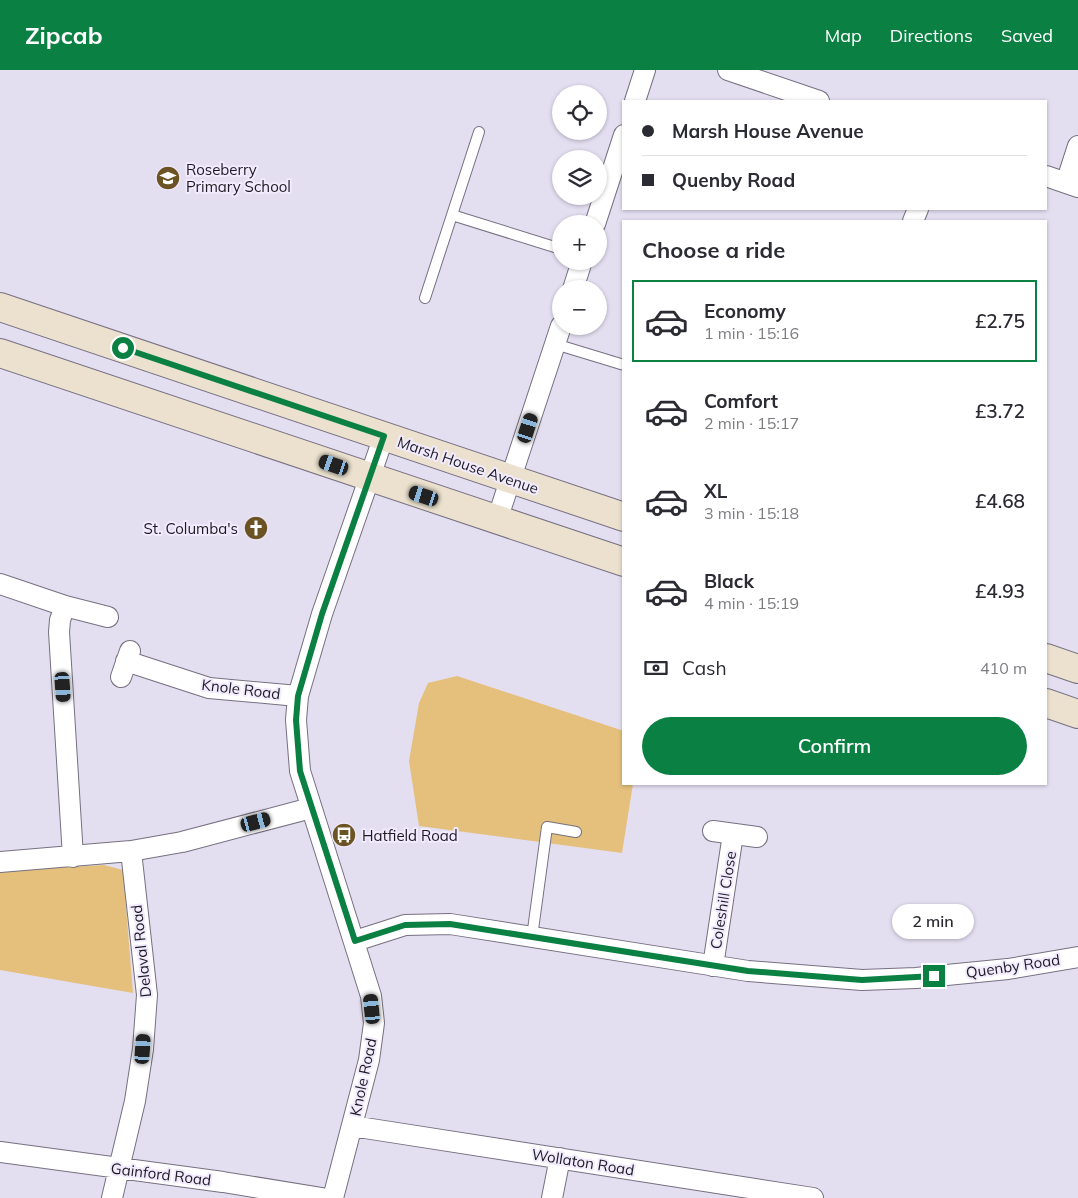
<!DOCTYPE html>
<meta charset="utf-8">
<style>
body{margin:0;font-family:Mulish,sans-serif;background:#f7f7f7;color:#2b2b33;height:100vh;display:flex;flex-direction:column;font-size:19px;white-space:nowrap}
*{box-sizing:border-box;margin:0}
p{font-size:16px;color:#7c7c81}
.icon{flex:none;width:28px;height:28px;fill:none;stroke:currentColor;stroke-width:2;stroke-linecap:round;stroke-linejoin:round}
.map{position:relative;flex:1;overflow:hidden}
.sheet{position:absolute;left:622px;top:150px;width:425px;height:565px;display:flex;flex-direction:column;background:#fff;border-radius:0px;box-shadow:0 1px 4px #0004}
.sheet>*{flex:none}
.banner{position:absolute;left:622px;top:30px;width:425px;height:110px;border-radius:0px;box-shadow:0 1px 4px #0004;display:grid;align-content:center;height:110px;padding:0 20px;background:#fff}
.tools{position:absolute;left:552px;top:15px;display:grid;gap:10px}
.tools a{display:grid;place-items:center;width:55px;height:55px;border-radius:50%;background:#fff;box-shadow:0 1px 4px #0004;font-size:25px}
.end{position:absolute;width:22px;height:22px;margin:-11px;border:6px solid #0b8043;background:#fff;box-shadow:0 0 0 2px #fff}
.from{border-radius:50%}
.bubble{position:absolute;height:35px;border-radius:18px;background:#fff;box-shadow:0 1px 4px #0004;font-size:16px;font-weight:600;line-height:35px;text-align:center}
.car{position:absolute;width:15px;height:30px;margin:-15px -8px;border-radius:6px;box-shadow:0 0 4px 1px #0007;background:linear-gradient(#222 24%,#8ab4d8 0 40%,#222 0 76%,#8ab4d8 0 86%,#222 0)}
.banner b{display:flex;align-items:center;gap:18px;height:48px;font-size:19px}
.banner b+b{border-top:1px solid #e1e1e2}
.banner i{width:12px;height:12px;background:#2b2b33}
ul{padding:0;list-style:none}
li{display:flex;align-items:center;gap:15px;height:82px;margin:0 10px 8px;padding:0 10px;border:2px solid transparent;border-radius:0px}
li div{flex:1}
li b{display:block;font-size:19px}
li em{font-style:normal;font-weight:600}
li.on{border-color:#0b8043}
li>.icon{width:45px;height:45px;stroke-width:1.5}
h2{padding:0 20px;font-size:22px;line-height:60px}
.pay{display:flex;align-items:center;gap:12px;height:55px;padding:0 20px;font-size:19px}
.pay p{margin-inline-start:auto}
.action{display:flex;gap:10px;margin-top:auto;padding:10px 20px}
.action a{flex:1;height:58px;border-radius:30px;background:#0b8043;color:#fff;font-size:20px;font-weight:600;line-height:58px;text-align:center}
header{display:flex;align-items:center;gap:30px;box-sizing:border-box;height:70px;padding:0 25px;background:#0b8043;color:#fff}
header strong{font-size:24px}
nav{display:flex;gap:28px;margin-inline-start:auto;font-size:18px}
.map>svg:first-child{display:block}
.grass{fill:#e4c07c}
.lines{fill:none;stroke-linecap:round;stroke-linejoin:round}
.lane-casing{stroke:#767081;stroke-width:12}
.street-casing{stroke:#767081;stroke-width:22}
.secondary-casing{stroke:#767081;stroke-width:30}
.lane{stroke:#fff;stroke-width:10}
.street{stroke:#fff;stroke-width:20}
.secondary{stroke:#ebe1ce;stroke-width:28}
.route{stroke:#0b8043;stroke-width:6}
.labels{text-anchor:middle;dominant-baseline:central;stroke-width:4;stroke-linejoin:round;paint-order:stroke}
.poi-label{font-size:15px;fill:#1d1b21;stroke:#f2ebff;text-anchor:start}
.street-label{font-size:15px;fill:#1d1b21;stroke:#f2ebff}
</style>
<header>
<strong>Zipcab</strong>
<nav><a>Map</a><a>Directions</a><a>Saved</a></nav>
</header>
<div class="map">
<svg width="1078" height="1128" viewBox="0 0 1078 1128">
<rect width="100%" height="100%" fill="#e4def1"/>
<!-- grass -->
<path class="grass" d="M457 606 624 661V714H633L622 783 419 756 409 691 419 633 428 613Z
M104 795 123 800 133 923 0 900V801Z"/>
<g class="lines">
<!-- lane casing -->
<g class="lane-casing">
<path id="lane" d="M452 145 479 62
M425 228 452 145 561 179
M555 274 624 295
M532 867 547 757 576 762"/>
</g>
<!-- street casing -->
<g class="street-casing">
<path id="street" d="M728 0 819 31
M635 31 645 0
M1046 106 1078 117
M1066 113 1078 76
M913 151 918 139
M595 154 624 65
M573 219 582 191
M497 450 561 256
M0 514 65 536 108 547
M65 536 60 550 59 562 73 787
M126 591 209 618 298 626
M121 607 130 581
M713 761 757 767
M0 792 131 781 182 772 311 738
M355 871 405 855 450 854 748 901 862 910 916 908 1008 899 1078 887
M713 896 733 764
M352 1056 813 1128
M0 1082 223 1112 322 1128
M112 1128 135 1031 143 979 147 925 131 781
M333 1128 369 990 374 953 371 926 300 701 296 650 298 626 322 544 384 366
M552 1128 560 1088"/>
</g>
<!-- secondary casing -->
<g class="secondary-casing">
<path id="secondary" d="M0 237 624 447
M0 283 624 492
M1046 588 1078 599
M1046 633 1078 644"/>
</g>
<!-- lane -->
<use href="#lane" class="lane"/>
<!-- street -->
<use href="#street" class="street"/>
<!-- secondary -->
<use href="#secondary" class="secondary"/>
</g>
<g class="lines">
<!-- route -->
<path class="route" d="M123 278 384 366 322 544 298 626 296 650 300 701 355 871 405 855 450 854 748 901 862 910 934 906"/>
</g>
<!-- icons -->
<defs>
<g id="school-disc" transform="scale(1.25)"><circle r="9.5" fill="#6b5323" stroke="#f2ebff"/><path d="M0-5L7-2L0 1L-7-2ZM-4 1L0 2.5L4 1V4Q0 6-4 4Z" fill="#fff"/></g>
<g id="church-disc" transform="scale(1.25)"><circle r="9.5" fill="#6b5323" stroke="#f2ebff"/><path d="M-1.2-6h2.4v3.5h3.3v2.4h-3.3V6h-2.4V-.1h-3.3v-2.4h3.3Z" fill="#fff"/></g>
<g id="bus-disc" transform="scale(1.25)"><circle r="9.5" fill="#6b5323" stroke="#f2ebff"/><path d="M-5-6H5V4H4V6H2V4H-2V6H-4V4H-5ZM-3.5-4V0h7V-4ZM-3.5 1.2v1.5H-2V1.2ZM2 1.2v1.5H3.5V1.2Z" fill="#fff"/></g>
</defs>
<g fill-rule="evenodd">
<use href="#school-disc" x="168" y="108"/>
<use href="#church-disc" x="256" y="458"/>
<use href="#bus-disc" x="344" y="765"/>
</g>
<g class="labels">
<!-- poi labels -->
<g class="poi-label">
<text x="186" y="99">Roseberry<tspan x="186" dy="17">Primary School</tspan></text>
<text x="238" y="458" text-anchor="end">St. Columba's</text>
<text x="362" y="765">Hatfield Road</text>
</g>
<!-- street labels -->
<g class="street-label">
<text transform="translate(468 395) rotate(19)">Marsh House Avenue</text>
<text transform="translate(241 619) rotate(7)">Knole Road</text>
<text transform="translate(723 830) rotate(-81)">Coleshill Close</text>
<text transform="translate(141 881) rotate(-96)">Delaval Road</text>
<text transform="translate(1013 896) rotate(-8)">Quenby Road</text>
<text transform="translate(363 1007) rotate(-78)">Knole Road</text>
<text transform="translate(583 1092) rotate(9)">Wollaton Road</text>
<text transform="translate(161 1104) rotate(7)">Gainford Road</text>
</g>
</g>
</svg>
<div class="tools">
<a><svg class="icon" aria-label="locate" viewBox="0 0 24 24"><circle cx="12" cy="12" r="6"/><path d="M12 2v4M12 18v4M2 12h4M18 12h4"/></svg></a>
<a><svg class="icon" aria-label="layers" viewBox="0 0 24 24"><path d="M12 4l9 5-9 5-9-5zM3 14l9 5 9-5"/></svg></a>
<a>+</a>
<a>−</a>
</div>
<i class="end from" style="left:123px;top:278px"></i>
<i class="end" style="left:934px;top:906px"></i>
<div class="bubble" style="left:892px;top:834px;width:82px">2 min</div>
<i class="car" style="left:528px;top:358px;rotate:18deg"></i>
<i class="car" style="left:334px;top:395px;rotate:289deg"></i>
<i class="car" style="left:424px;top:426px;rotate:288deg"></i>
<i class="car" style="left:63px;top:617px;rotate:176deg"></i>
<i class="car" style="left:256px;top:752px;rotate:75deg"></i>
<i class="car" style="left:372px;top:939px;rotate:354deg"></i>
<i class="car" style="left:143px;top:979px;rotate:4deg"></i>
<div class="banner">
<b><i class="from"></i>Marsh House Avenue</b>
<b><i></i>Quenby Road</b>
</div>
<section class="sheet">
<h2>Choose a ride</h2>
<ul>
<li class="on"><svg class="icon" aria-label="car" viewBox="0 0 24 24"><path d="M5 17H2v-5l4-1 3-4h7l3 4 3 1v5h-3M9 17h6M6 11h13"/><circle cx="7" cy="17" r="2"/><circle cx="17" cy="17" r="2"/></svg><div><b>Economy</b><p>1 min · 15:16</p></div><em>£2.75</em></li>
<li><svg class="icon" aria-label="car" viewBox="0 0 24 24"><path d="M5 17H2v-5l4-1 3-4h7l3 4 3 1v5h-3M9 17h6M6 11h13"/><circle cx="7" cy="17" r="2"/><circle cx="17" cy="17" r="2"/></svg><div><b>Comfort</b><p>2 min · 15:17</p></div><em>£3.72</em></li>
<li><svg class="icon" aria-label="car" viewBox="0 0 24 24"><path d="M5 17H2v-5l4-1 3-4h7l3 4 3 1v5h-3M9 17h6M6 11h13"/><circle cx="7" cy="17" r="2"/><circle cx="17" cy="17" r="2"/></svg><div><b>XL</b><p>3 min · 15:18</p></div><em>£4.68</em></li>
<li><svg class="icon" aria-label="car" viewBox="0 0 24 24"><path d="M5 17H2v-5l4-1 3-4h7l3 4 3 1v5h-3M9 17h6M6 11h13"/><circle cx="7" cy="17" r="2"/><circle cx="17" cy="17" r="2"/></svg><div><b>Black</b><p>4 min · 15:19</p></div><em>£4.93</em></li>
</ul>
<div class="pay"><svg class="icon" aria-label="cash" viewBox="0 0 24 24"><path d="M3 7h18v10H3z"/><circle cx="12" cy="12" r="2"/></svg>Cash<p>410 m</p></div>
<div class="action"><a>Confirm</a></div>
</section>
</div>
